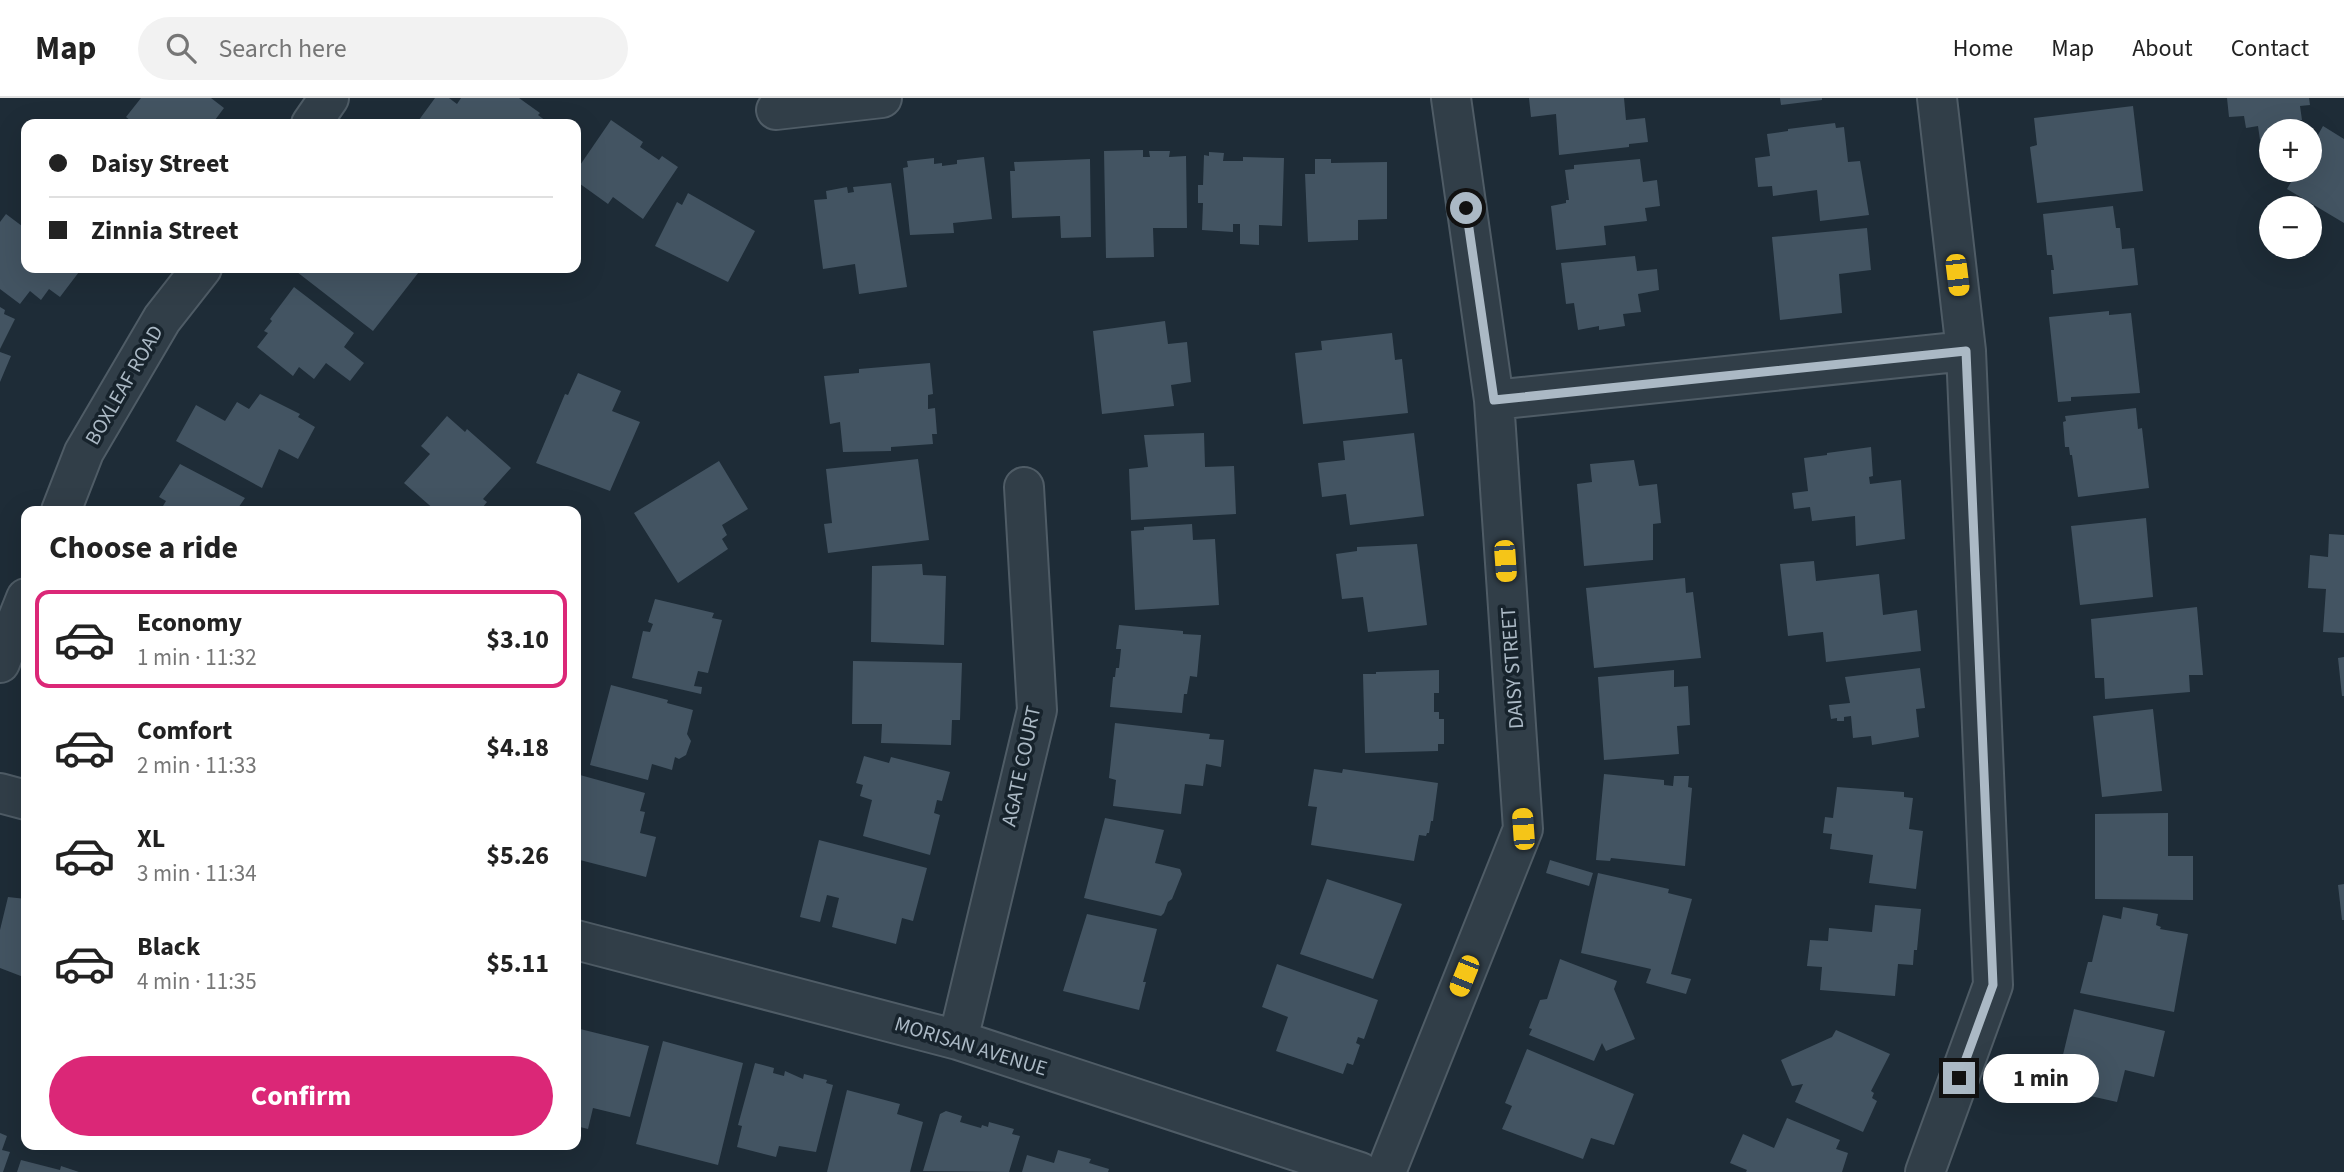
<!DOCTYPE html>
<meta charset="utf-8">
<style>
body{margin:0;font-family:"Source Sans 3",sans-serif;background:#f2f2f2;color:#222;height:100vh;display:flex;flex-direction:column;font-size:26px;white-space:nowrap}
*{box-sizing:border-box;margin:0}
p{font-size:23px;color:#767676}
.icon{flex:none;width:38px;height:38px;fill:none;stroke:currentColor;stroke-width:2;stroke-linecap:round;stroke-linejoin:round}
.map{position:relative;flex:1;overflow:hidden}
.details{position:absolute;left:21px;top:408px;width:560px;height:644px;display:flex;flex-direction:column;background:#fff;border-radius:14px;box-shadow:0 7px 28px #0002}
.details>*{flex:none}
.banner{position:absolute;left:21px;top:21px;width:560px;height:154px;border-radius:14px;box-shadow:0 7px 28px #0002;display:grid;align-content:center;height:154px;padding:0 28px;background:#fff}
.tools{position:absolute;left:2259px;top:21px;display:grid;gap:14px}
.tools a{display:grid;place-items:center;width:63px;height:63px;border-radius:50%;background:#fff;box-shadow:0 7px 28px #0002;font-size:35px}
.end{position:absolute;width:32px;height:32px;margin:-16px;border:9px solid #abb9c5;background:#111;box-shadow:0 0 0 4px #111}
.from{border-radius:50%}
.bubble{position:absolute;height:49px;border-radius:24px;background:#fff;box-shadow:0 7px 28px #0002;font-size:23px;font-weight:700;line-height:49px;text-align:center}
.car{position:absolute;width:21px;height:42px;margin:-21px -10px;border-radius:9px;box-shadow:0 0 5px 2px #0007;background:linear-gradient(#f5c518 24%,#345 0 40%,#f5c518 0 76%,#345 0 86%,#f5c518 0)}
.banner b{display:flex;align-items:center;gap:24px;height:66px;font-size:26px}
.banner b+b{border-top:2px solid #e0e0e0}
.banner i{width:18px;height:18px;background:#222}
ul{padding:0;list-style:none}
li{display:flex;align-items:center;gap:21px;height:98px;margin:0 14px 10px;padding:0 14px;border:4px solid transparent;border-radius:14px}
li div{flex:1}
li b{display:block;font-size:26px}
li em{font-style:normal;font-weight:700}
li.selected{border-color:#db2777}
li>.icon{width:63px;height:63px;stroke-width:1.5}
h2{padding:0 28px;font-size:32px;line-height:84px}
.cta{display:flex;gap:14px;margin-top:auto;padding:14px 28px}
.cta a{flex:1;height:80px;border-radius:42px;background:#db2777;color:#fff;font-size:28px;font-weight:700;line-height:80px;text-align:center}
header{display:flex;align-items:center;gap:42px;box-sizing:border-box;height:98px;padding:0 35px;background:#fff;border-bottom:2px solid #e0e0e0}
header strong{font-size:33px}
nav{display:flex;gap:38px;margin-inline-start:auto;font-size:24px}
.search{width:490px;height:63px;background:#f2f2f2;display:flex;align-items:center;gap:18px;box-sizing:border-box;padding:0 24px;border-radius:38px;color:#767676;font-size:26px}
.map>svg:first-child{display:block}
.building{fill:#435462}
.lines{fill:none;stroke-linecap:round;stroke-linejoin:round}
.minor-casing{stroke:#4f5c66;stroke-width:42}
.minor{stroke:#313e48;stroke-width:38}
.route{stroke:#abb9c5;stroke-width:9}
.labels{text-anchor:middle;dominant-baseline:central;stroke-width:7;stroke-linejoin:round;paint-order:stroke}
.street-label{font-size:21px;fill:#abb9c5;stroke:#17232c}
</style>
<header>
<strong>Map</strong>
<div class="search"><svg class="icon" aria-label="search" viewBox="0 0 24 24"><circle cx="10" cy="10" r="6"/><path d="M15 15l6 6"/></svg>Search here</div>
<nav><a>Home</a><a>Map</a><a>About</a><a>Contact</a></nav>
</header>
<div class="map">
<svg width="2344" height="1074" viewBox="0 0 2344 1074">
<rect width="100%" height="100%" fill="#1e2c37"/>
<!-- building -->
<path class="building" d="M141 0H211L224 10 212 26H135L126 19Z
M435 0H449L457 6 461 0H519L540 15 538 17 550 26H416Z
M1529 0H1624L1626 22 1645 20 1648 44 1629 46V49L1559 57 1556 16 1531 19Z
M1780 0H1822V2L1781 7Z
M2227 0H2309L2310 7 2300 8 2302 22 2284 25 2285 33H2272V47L2261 49 2258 28 2246 30 2244 18 2229 19Z
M2133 8 2143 93 2037 105 2030 49 2037 47 2034 20Z
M611 22 643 44 640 49 659 62 662 58 678 69 643 121 613 99 608 106 576 83V73Z
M1835 25 1836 30 1844 29 1848 64 1860 63 1869 117 1820 123 1817 92 1773 98 1772 88 1758 89 1755 60 1770 58 1767 36 1788 33V31Z
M2323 28 2344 41V125L2287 91 2298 72H2310V51Z
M1143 52V59H1150L1149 53H1170L1169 59 1186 58 1187 130H1153L1154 159 1106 160 1104 53Z
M1209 54 1224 55 1223 63H1243V59L1284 60 1282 128 1259 127V147L1240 146V126H1233V134L1202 132 1203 105H1198V87H1203L1204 57 1209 58Z
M984 59 992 121 953 125 954 135 910 137 903 70 908 69 907 63 934 60V66L942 65V68L957 66V62Z
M1090 61 1091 139 1061 140 1060 118 1012 120 1010 73H1015L1014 64Z
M1315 61H1331V65L1387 64V121L1358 122V142L1308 144 1305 76H1315Z
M1640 61 1643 84 1657 82 1660 108 1645 110 1647 123 1604 128 1606 147 1556 152 1551 108 1566 105V102H1569L1565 72 1574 71V67Z
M891 85 907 189 859 196 855 166 823 171 814 102 827 101 826 93 847 89 848 95 854 94 853 89Z
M688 95 755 133 728 184 655 148 677 104 682 107Z
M2113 108 2116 130H2120L2122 151 2134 150 2138 187 2053 196 2051 172H2054L2052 157H2047L2043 116Z
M6 116 26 131V170H82L60 199 49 191 41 202 30 193 20 206 0 191V124Z
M1867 130 1871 172 1839 176 1842 215 1780 222 1772 139Z
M1635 158 1637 173 1657 171 1659 192 1638 196 1641 214 1623 216 1625 228 1599 232V228L1578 232 1574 205 1566 206 1561 165Z
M300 170H422L373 233 297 174Z
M294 189 354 235 344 249 364 265 350 283 326 265 314 281 299 269 293 278 257 249 268 235 264 233 272 223 270 221Z
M0 209 5 212 4 216 15 221 0 251Z
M2109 213V217L2131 215 2140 295 2071 299V303L2058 304 2049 219Z
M1165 223 1168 246 1187 244 1191 284 1171 287 1174 308 1102 316 1093 233Z
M1392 235 1395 262 1402 261 1408 315 1303 326 1295 255 1322 252 1321 243Z
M0 254 11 258 0 284Z
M930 265 933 296 928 297V311L935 310 937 336H932L933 346 891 349V353L843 354 840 324 830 326 824 278 859 275V271Z
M578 275 621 293 612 313 640 324 610 393 536 365 565 296 568 297Z
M260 296 300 316 298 319 315 329 298 361 279 351 262 390 176 343 196 307 225 323 237 304 249 311Z
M2136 310 2138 331 2142 330 2149 390 2078 399 2072 357H2070L2069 349H2065L2063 324 2066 323 2065 318Z
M447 318 465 334 467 331 511 370 483 401 487 404 483 409 485 411 483 413H436L404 385 430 356 421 348Z
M1204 335 1205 369 1234 368 1236 416 1131 422 1129 371 1148 369 1144 337Z
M1414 335 1424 418 1350 427 1346 396 1322 399 1318 365 1345 362 1343 343Z
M1871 349 1873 378 1869 379 1870 386 1901 382 1905 441 1856 448 1855 418 1812 423 1810 409 1794 411 1792 395 1808 393 1804 360 1827 357V355Z
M918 361 929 442 828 455 824 426 832 425 826 371Z
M1634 362 1639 388 1657 386 1661 425 1653 426V462L1584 468 1577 386 1592 384 1590 366Z
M719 363 748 411 722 427 727 437 722 441 728 451 678 485 634 415Z
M180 366 245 400 236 413H160L166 403 159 399Z
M2146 420 2153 499 2080 507 2071 428Z
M1192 426 1193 442 1215 441 1219 507 1135 512 1131 433 1144 432V429Z
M2329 436 2344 437V535L2323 534 2326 491 2308 490 2310 457 2328 459Z
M1417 446 1427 527 1368 534 1363 499 1342 501 1336 456 1357 453V449Z
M1814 463 1816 483 1879 476 1883 517 1917 512 1921 553 1826 564 1823 534 1788 538 1780 466Z
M922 466 923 477 946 478 944 547 871 544 872 468Z
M1685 480 1686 495 1693 494 1701 560 1594 570 1586 490Z
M655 501 714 515 712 520 722 522 708 575 698 573 694 588 702 589 701 596 632 580 643 533 650 534 653 526 648 524Z
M2197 509 2203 577H2189L2190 594 2105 601 2104 580H2095L2091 521Z
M1119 527 1183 533V536L1201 537 1197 579 1190 578 1187 596H1184L1182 615 1110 609 1113 579H1115L1116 570H1119L1121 551H1116Z
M2344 559V598H2342L2338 560Z
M853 563 962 565 960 622H952L951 647 881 645 882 626H852Z
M1920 570 1925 610 1916 611 1919 639 1872 647 1871 638 1853 640 1851 618 1844 619V623H1837V620L1831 621 1829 607 1850 605 1845 579Z
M1439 572V595H1434V614H1439V621H1444V646H1438V653L1365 655 1363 576H1376V574Z
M1674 572V589L1688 588 1690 627 1677 628 1679 656 1604 662 1598 579Z
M611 587 668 602 667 605 693 612 687 636 691 643 686 657 679 661 675 659 672 672 652 666 648 682 590 667Z
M2153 611 2162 693 2102 699 2093 618Z
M1115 625 1210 636 1209 641 1224 642 1221 669 1206 666 1203 688 1185 686 1181 716 1113 708 1116 682 1109 680Z
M864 658 889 665 891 659 950 674 942 703 937 702 934 715 940 717 930 757 863 738 872 702 860 698 863 687 856 685Z
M1314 671 1342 675 1343 671 1438 685 1433 723H1431L1429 735H1427L1426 738 1419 737 1414 763 1311 747 1317 709 1308 708Z
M1604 676 1664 682V687L1673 688 1674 678H1689L1688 689 1692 690 1685 768 1611 760 1610 763 1596 762Z
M580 677 645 695 640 713 645 714 640 735 656 739 646 779 576 761V684L578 685Z
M1837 689 1904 694V699L1913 700 1909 731 1923 733 1916 791 1869 785 1873 757 1830 751 1832 736 1823 735 1825 719 1833 720Z
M2168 715V758H2193V802L2095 801V716Z
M1105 720 1164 732 1155 765 1180 771 1182 776 1172 801 1168 804 1164 815 1161 818 1084 800Z
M819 742 927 770 913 823 902 820 896 846 832 829 839 800 827 797 820 824 800 819Z
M1550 762 1593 775 1589 788 1546 775Z
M1598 775 1669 791 1668 795 1692 801 1671 876 1691 881 1686 896 1646 885 1651 871 1581 855Z
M1327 781 1402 806 1373 881 1300 856Z
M2344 786V822H2342L2338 787Z
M8 799 26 801V880L0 870V832Z
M1875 807 1921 811 1917 852H1914L1913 867 1898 866 1895 898 1820 892 1822 869 1807 868 1810 842 1828 843 1829 830 1872 834Z
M2123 809 2158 816 2156 827 2161 829 2160 831 2188 836 2174 914 2080 895 2088 864H2092L2103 817 2121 821Z
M1087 816 1157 831 1143 884H1146L1139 912 1063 893Z
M1560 861 1617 883 1614 891 1635 941 1606 953 1602 945 1594 963 1529 937 1532 931 1529 930 1540 902 1547 901Z
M1277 866 1378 902 1364 941 1358 939 1356 945 1360 947 1353 967 1347 965 1343 976 1276 953 1288 919 1262 909Z
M2074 911 2165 933 2154 979 2125 972 2117 1004 2055 990Z
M576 930 649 948 630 1019 593 1010 588 1031 576 1028Z
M1836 932 1890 956 1871 993 1874 995 1872 1000 1877 1003 1863 1034 1795 1004 1803 986 1792 988 1781 962 1832 939Z
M663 943 743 965 718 1067 636 1046Z
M1527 951 1634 996 1614 1047 1591 1040 1583 1061 1502 1031 1512 1008 1505 1005Z
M755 965 774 970 773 975 784 978 785 973 803 981 804 976 827 982 826 985 833 987 816 1054 779 1048 776 1059 737 1049 742 1028 738 1027Z
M847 992 900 1006 897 1016 923 1024 910 1074H827Z
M946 1013 962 1018 960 1024 981 1030 982 1027 988 1029 989 1024 1014 1031 1012 1036 1020 1038 1009 1074 923 1073 940 1016Z
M1787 1020 1840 1042 1836 1051 1848 1055 1842 1074H1746L1747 1072 1730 1065 1743 1036 1774 1050Z
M0 1035 7 1038 2 1052 10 1054 3 1074H0Z
M1058 1052 1091 1061 1089 1065 1109 1071 1108 1074H1022L1027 1057 1054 1065Z
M21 1062 60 1072 61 1068 79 1074H17Z"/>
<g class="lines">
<!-- minor casing -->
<g class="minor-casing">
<path id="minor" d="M776 12 882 0
M311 26 329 0
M1494 302 1966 253
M61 413 84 354 162 221 202 170
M0 565 26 500
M0 695 26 702
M576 842 958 942 1360 1074
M958 942 1037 612 1024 389
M1386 1074 1523 731 1494 302 1451 0
M1925 1074 1993 887 1966 253 1937 0"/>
</g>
<!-- minor -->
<use href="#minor" class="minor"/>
</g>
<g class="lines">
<!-- route -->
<path class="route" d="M1466 110 1494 302 1966 253 1993 887 1959 980"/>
</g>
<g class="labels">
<!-- street labels -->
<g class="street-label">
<text transform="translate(124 287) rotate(-60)">BOXLEAF ROAD</text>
<text transform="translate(1512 570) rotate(-94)">DAISY STREET</text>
<text transform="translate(1021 668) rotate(-78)">AGATE COURT</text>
<text transform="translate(971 948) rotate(17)">MORISAN AVENUE</text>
</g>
</g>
</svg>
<div class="tools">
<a>+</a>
<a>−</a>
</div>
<i class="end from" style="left:1466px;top:110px"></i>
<i class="end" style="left:1959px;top:980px"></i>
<div class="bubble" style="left:1983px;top:956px;width:116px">1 min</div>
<i class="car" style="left:1957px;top:177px;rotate:173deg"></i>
<i class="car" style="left:1505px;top:463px;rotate:176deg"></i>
<i class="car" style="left:1523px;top:731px;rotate:356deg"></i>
<i class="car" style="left:1464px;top:878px;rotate:202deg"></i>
<div class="banner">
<b><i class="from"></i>Daisy Street</b>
<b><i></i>Zinnia Street</b>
</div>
<section class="details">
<h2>Choose a ride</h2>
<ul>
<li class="selected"><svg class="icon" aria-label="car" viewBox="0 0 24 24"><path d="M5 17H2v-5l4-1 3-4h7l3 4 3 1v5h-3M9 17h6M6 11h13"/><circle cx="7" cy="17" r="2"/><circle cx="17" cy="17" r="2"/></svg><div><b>Economy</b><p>1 min · 11:32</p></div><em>$3.10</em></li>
<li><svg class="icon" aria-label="car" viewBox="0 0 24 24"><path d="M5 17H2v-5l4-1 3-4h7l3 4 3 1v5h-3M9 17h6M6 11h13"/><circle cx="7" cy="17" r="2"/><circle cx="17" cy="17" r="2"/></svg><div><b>Comfort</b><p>2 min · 11:33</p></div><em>$4.18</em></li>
<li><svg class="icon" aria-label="car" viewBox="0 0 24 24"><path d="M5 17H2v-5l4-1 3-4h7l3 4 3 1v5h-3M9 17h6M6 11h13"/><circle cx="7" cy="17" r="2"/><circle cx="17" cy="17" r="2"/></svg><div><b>XL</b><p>3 min · 11:34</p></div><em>$5.26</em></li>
<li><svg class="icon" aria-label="car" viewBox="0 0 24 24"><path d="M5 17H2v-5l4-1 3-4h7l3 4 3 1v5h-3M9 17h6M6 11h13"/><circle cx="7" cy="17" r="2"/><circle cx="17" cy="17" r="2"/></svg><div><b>Black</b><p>4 min · 11:35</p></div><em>$5.11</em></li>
</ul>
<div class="cta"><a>Confirm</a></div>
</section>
</div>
